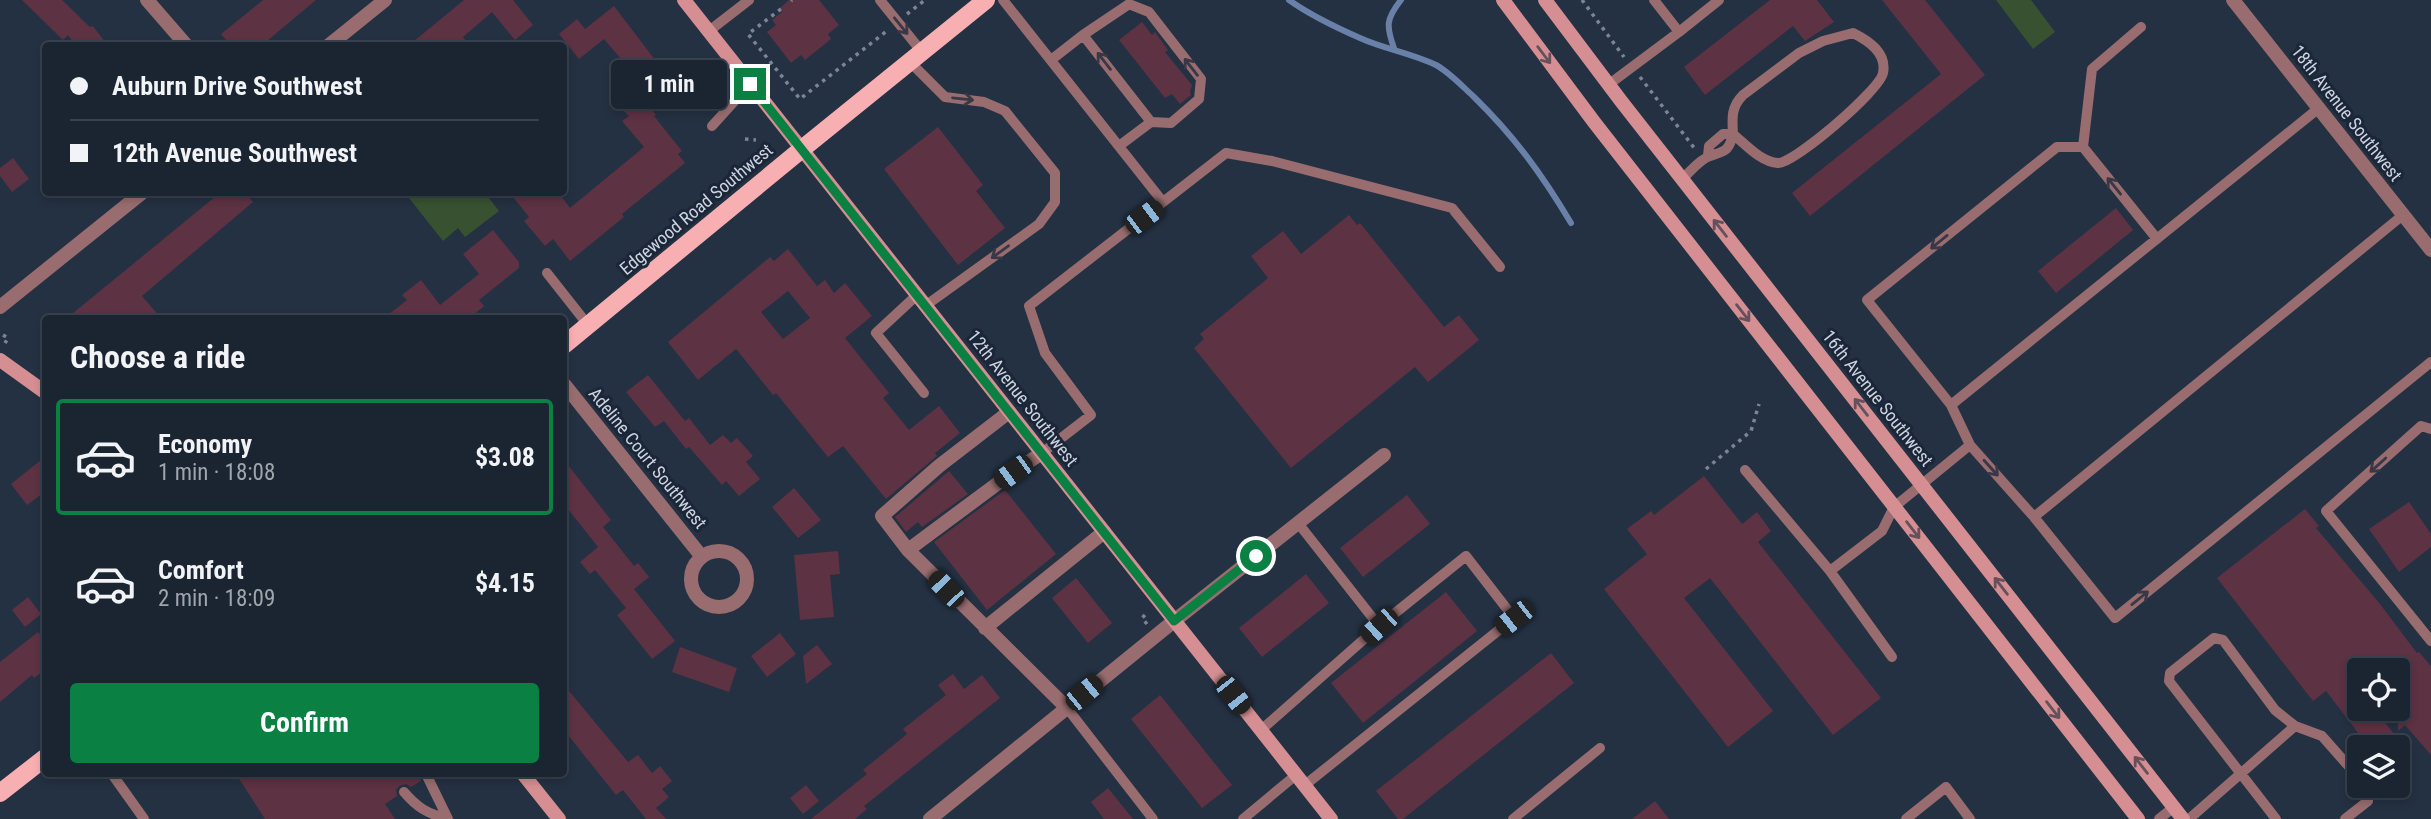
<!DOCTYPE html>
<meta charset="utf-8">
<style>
body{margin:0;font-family:"Roboto Condensed",sans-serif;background:#242d3a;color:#f1f3f6;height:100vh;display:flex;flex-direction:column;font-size:26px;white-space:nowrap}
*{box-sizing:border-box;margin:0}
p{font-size:23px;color:#a0a5ac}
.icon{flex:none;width:38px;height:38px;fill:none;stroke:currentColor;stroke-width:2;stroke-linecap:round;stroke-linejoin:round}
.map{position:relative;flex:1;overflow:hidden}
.panel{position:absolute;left:42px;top:315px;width:525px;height:462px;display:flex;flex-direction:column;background:#1b2532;border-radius:7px;box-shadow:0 4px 10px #0003,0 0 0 2px #39424d}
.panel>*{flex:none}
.guide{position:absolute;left:42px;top:42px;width:525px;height:154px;border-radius:7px;box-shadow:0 4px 10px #0003,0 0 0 2px #39424d;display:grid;align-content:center;height:154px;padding:0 28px;background:#1b2532}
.tools{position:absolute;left:2347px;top:658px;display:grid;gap:14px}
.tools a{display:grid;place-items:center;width:63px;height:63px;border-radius:7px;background:#1b2532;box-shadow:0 4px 10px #0003,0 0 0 2px #39424d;font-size:35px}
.end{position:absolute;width:32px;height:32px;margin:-16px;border:9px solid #0b8043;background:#fff;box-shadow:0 0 0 4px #fff}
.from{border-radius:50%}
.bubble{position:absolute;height:49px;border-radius:7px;background:#1b2532;box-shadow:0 4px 10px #0003,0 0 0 2px #39424d;font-size:23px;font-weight:700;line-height:49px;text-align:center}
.car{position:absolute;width:21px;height:42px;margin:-21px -10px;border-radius:9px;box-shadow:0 0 5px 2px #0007;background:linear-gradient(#222 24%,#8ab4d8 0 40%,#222 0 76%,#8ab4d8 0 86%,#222 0)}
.guide b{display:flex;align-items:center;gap:24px;height:66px;font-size:26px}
.guide b+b{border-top:2px solid #39424d}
.guide i{width:18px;height:18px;background:#f1f3f6}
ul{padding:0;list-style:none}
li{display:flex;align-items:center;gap:21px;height:116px;margin:0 14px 10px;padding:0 14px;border:4px solid transparent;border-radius:7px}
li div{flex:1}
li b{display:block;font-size:26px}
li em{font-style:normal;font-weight:700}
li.on{border-color:#0b8043}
li>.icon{width:63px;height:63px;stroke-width:1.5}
h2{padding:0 28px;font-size:32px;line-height:84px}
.primary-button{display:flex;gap:14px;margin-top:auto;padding:14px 28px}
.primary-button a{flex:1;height:80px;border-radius:7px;background:#0b8043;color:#fff;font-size:28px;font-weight:700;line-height:80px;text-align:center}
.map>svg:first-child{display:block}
.green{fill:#385231}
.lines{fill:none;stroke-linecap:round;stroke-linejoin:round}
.stream{stroke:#6981a8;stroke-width:6}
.building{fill:#5d3243;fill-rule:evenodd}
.path{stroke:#7b8694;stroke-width:3.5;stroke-dasharray:3.5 5;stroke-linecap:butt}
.lane{stroke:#996d6f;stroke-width:10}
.street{stroke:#996d6f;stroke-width:14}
.secondary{stroke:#d58f92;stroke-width:14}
.primary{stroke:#f8afb2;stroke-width:18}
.oneway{stroke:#3a3846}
.oneway2{stroke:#65515c}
.route{stroke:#0b8043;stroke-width:9}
.labels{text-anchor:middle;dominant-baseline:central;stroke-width:6;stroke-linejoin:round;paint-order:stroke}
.street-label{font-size:18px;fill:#ccd4e0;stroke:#1b2738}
</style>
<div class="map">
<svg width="2431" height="819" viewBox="0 0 2431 819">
<rect width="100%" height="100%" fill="#243142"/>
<!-- green -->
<path class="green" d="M1996 0H2031L2055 32 2033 49Z
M405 193H485L499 211 465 237 458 228 443 241Z"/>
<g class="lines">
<!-- stream -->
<path class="stream" d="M1289 0C1310 15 1335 27 1360 38 1384 49 1411 53 1436 65 1449 72 1462 86 1473 96 1515 137 1541 173 1571 223
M1394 48C1386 26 1386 19 1401 0"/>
</g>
<!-- building -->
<path class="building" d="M22 0H62L90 27 93 26 108 46H76L68 35 63 40Z
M263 0H316L261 46H231L221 34Z
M464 0H513L533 25 515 40 492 12 463 37 470 46H408Z
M789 0H819L839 25 828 34 831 39 805 60 801 55 791 63 767 32 776 25 772 20 783 11 780 8Z
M1770 0H1817L1834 22 1805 41 1793 26 1705 95 1684 67Z
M1882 0H1925L1985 75 1810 216 1792 193 1941 74Z
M614 6 668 77 649 92 604 39 579 59 559 34 577 19 585 29Z
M1142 22 1152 35 1155 32 1168 50 1165 52 1192 85 1190 92 1191 95 1180 104 1172 94 1165 98 1119 40Z
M642 97 656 115 654 116 682 151 678 154 685 163 622 214 624 217 570 261 553 239 545 246 524 221 529 217 509 192H558L570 208 644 147 622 121 629 116 624 111Z
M938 127 983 185 976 191 1005 228 958 265 884 169Z
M13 158 29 179 12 192 0 176V168Z
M221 192H245L253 202 142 296 161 318H67Z
M2116 208 2133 230 2056 293 2038 271Z
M1349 215 1357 225 1360 223 1444 327 1459 315 1479 340 1428 382 1415 367 1291 468 1194 348 1204 339 1200 334 1268 278 1251 256 1283 231 1301 254Z
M493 230 519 262V268L479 300 484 306 470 318H384L407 300 402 295 421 280 440 305 479 274 463 254Z
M788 249 817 286 825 280 834 293 845 283 872 316 845 338 889 393 883 398 909 430 939 406 960 433 935 453 937 456 886 499 843 446 828 457 776 393 773 395 736 349 698 380 668 342 770 257 774 261ZM788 291 810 318 783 339 761 312Z
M648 375 685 421 689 418 710 445 723 435 731 443 737 438 753 456 746 462 760 479 739 496 726 481 722 485 689 447 686 449 664 421 655 427 626 392Z
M46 456V491L27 505 11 484Z
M564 460 611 520 603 527 634 566 638 563 649 577 634 589 675 641 652 659 617 615 626 608 595 570 590 574 580 562 598 547 564 504Z
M949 471 968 494 922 527 918 522 906 532 895 517Z
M1704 476 1742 524 1757 512 1771 531 1758 542 1881 698 1833 735 1710 578 1684 598 1773 711 1728 747 1604 589 1647 554 1627 529 1651 511 1654 515Z
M794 488 821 520 798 538 772 507Z
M1005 490 1056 554 987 610 934 542Z
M1407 495 1430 524 1363 577 1340 548Z
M2409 502 2431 534V547L2399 572 2369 529Z
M2305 509 2319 526 2316 528 2380 604 2417 653 2419 652 2431 666V755L2405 725 2398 731V670H2359V709H2374L2394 734 2377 747H2369L2326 691 2313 701 2217 578Z
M838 551 840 574 830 575 834 617 800 620 794 555Z
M1306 574 1329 603 1262 657 1239 628Z
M1076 578 1112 623 1088 643 1052 598Z
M1446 592 1477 631 1363 723 1331 683Z
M28 597 41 614 25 627 12 610Z
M38 632 46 641V669L34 678 32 675 0 702V662Z
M780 633 796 654 767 677 751 656Z
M817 645 832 664 806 684 803 656Z
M680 647 737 668 729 692 672 672Z
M1551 653 1574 683 1403 819H1398L1376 791Z
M953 674 964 689 982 675 1000 698 864 806 867 809 855 819H811L867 774 863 770 907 734 903 729 946 695 938 685Z
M564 685 628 762 638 755 652 773 660 766 672 781 662 789 669 797 656 808 666 819H646L623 790 616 795 564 730Z
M1160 695 1232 785 1202 808 1131 719Z
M236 774H418L421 781 411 787 406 784 399 786 396 790 397 796 385 804 395 819H265Z
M806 785 819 801 803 814 790 798Z
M1108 788 1133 819H1104L1091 802Z
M1655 801 1669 819H1632Z"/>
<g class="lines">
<!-- path -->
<path class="path" d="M1582 0 1624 57
M791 1 792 0
M781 9 748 34 800 99 888 30
M907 14 925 0
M1640 77 1695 149
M745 139 756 140
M3 335 8 338 5 343
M1706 469 1751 431 1759 404
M1147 624 1142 618 1147 613"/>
<!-- lane -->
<path class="lane" d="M880 0 922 52
M1003 0 1163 202 1029 306 1045 353 1091 415 1042 453
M709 31 749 0
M1679 32 1719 0
M1853 33C1869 41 1887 53 1883 73 1880 90 1795 163 1778 163 1761 162 1746 145 1733 134 1732 118 1731 107 1743 95L1799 53 1823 41Z
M1083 35 1129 4 1149 12 1201 79 1199 99 1171 123 1151 122
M1051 60 1083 35 1151 122 1119 146
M910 62 945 97 984 102 1005 111 1055 173V202L1039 224 925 306
M1608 85 1679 32 1654 0
M712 126 750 84
M2083 147 2092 69 2141 27
M1682 179C1690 172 1700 159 1710 156 1724 151 1729 152 1733 134H1723L1709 146 1708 156
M1163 202 1226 153 1272 161 1452 208 1500 267
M2157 239 2083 147H2057L1867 300 1951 405 1970 445 2034 517 2115 618 2431 362
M547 273 588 325
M917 295 876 333 924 393
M1951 405 2319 108
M2431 429 2421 426 2326 511 2431 641
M1745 470 1830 571
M2034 517 2403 215
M1892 657 1830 571 1882 531 1894 507 1970 445
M1067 708 1153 819
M1261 730 1379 626 1298 523
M112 774 144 819
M426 774 448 819
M1305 785 1514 618 1466 556 1379 626
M404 792C417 807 427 814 447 818
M1243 819 1296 775
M1513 819 1600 748
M1906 819 1946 787 1970 819
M2159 819 2174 807
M2189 819 2295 726
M2276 819 2169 681 2170 673 2214 638 2223 640 2275 710 2295 726 2322 736 2359 778
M2345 819 2368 801 2366 786"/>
<!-- street -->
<path class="street" d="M147 0 187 46
M2233 0 2431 250
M328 46 385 0
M0 307 143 192
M564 384 702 557
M1042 453 1013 472 908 550 1067 708
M908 550 882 516 939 466 1009 412
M691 579a28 28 0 1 1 56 0a28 28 0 1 1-56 0Z
M985 628 1104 532
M930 819 1174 621 1384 455"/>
<!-- secondary -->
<path class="secondary" d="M684 0 1331 819
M1503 0 1594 122 2138 819
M1545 0 1621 101 2183 819
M0 360 46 393
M523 774 559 819"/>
<!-- primary -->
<path class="primary" d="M564 345 802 149 986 0
M0 793 46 757"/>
</g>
<!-- one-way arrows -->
<defs><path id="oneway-shaft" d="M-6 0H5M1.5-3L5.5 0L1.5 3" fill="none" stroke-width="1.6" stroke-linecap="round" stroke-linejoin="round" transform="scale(1.75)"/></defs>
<g class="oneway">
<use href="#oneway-shaft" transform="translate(901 26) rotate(51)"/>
<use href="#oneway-shaft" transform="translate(1104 61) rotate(-128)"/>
<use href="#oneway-shaft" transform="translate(1191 67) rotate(-128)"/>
<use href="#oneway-shaft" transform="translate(963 99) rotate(6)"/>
<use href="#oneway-shaft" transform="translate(2114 186) rotate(-129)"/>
<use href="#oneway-shaft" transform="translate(1939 242) rotate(141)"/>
<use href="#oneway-shaft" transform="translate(1000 252) rotate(144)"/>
<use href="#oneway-shaft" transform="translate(2378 465) rotate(138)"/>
<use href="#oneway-shaft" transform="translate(1991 468) rotate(48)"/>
<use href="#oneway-shaft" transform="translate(2140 598) rotate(-39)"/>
</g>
<g class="oneway2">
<use href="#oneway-shaft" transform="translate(1544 55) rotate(53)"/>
<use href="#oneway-shaft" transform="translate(1720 228) rotate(-128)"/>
<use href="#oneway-shaft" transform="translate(1743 313) rotate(52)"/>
<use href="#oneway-shaft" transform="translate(1861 407) rotate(-128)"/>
<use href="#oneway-shaft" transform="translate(1913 530) rotate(52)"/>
<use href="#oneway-shaft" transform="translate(2001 586) rotate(-128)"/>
<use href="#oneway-shaft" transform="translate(2053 710) rotate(52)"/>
<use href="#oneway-shaft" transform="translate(2141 765) rotate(-128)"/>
</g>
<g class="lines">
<!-- route -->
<path class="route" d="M750 84 1174 621 1256 556"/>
</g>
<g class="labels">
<!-- street labels -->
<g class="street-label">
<text transform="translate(2347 113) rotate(52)">18th Avenue Southwest</text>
<text transform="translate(696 209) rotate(-40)">Edgewood Road Southwest</text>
<text transform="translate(1023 398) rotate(52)">12th Avenue Southwest</text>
<text transform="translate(1878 398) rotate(52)">16th Avenue Southwest</text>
<text transform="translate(648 458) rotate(51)">Adeline Court Southwest</text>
</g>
</g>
</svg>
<div class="tools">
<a><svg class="icon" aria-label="locate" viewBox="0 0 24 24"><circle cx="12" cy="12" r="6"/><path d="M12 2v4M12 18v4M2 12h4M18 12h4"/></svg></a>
<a><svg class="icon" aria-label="layers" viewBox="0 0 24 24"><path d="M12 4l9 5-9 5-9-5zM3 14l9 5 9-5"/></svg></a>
</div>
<i class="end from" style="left:1256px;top:556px"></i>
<i class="end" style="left:750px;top:84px"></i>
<div class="bubble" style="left:611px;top:60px;width:116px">1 min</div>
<i class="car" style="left:1144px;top:217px;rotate:53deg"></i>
<i class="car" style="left:1013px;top:472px;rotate:234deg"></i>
<i class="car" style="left:946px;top:589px;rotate:316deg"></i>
<i class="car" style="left:1514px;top:618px;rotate:232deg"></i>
<i class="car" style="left:1379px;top:626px;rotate:228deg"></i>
<i class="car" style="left:1084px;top:693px;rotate:51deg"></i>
<i class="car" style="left:1233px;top:695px;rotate:142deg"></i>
<div class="guide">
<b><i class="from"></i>Auburn Drive Southwest</b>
<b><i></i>12th Avenue Southwest</b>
</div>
<section class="panel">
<h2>Choose a ride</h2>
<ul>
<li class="on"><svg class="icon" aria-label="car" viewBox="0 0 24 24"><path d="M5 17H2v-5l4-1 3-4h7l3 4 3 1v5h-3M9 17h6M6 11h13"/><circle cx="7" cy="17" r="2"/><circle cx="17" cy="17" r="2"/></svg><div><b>Economy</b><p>1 min · 18:08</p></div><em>$3.08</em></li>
<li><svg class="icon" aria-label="car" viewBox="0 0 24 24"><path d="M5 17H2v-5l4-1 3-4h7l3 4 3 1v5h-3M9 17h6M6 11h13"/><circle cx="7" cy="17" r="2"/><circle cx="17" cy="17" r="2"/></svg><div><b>Comfort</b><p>2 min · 18:09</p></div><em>$4.15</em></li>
</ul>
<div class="primary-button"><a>Confirm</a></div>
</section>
</div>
